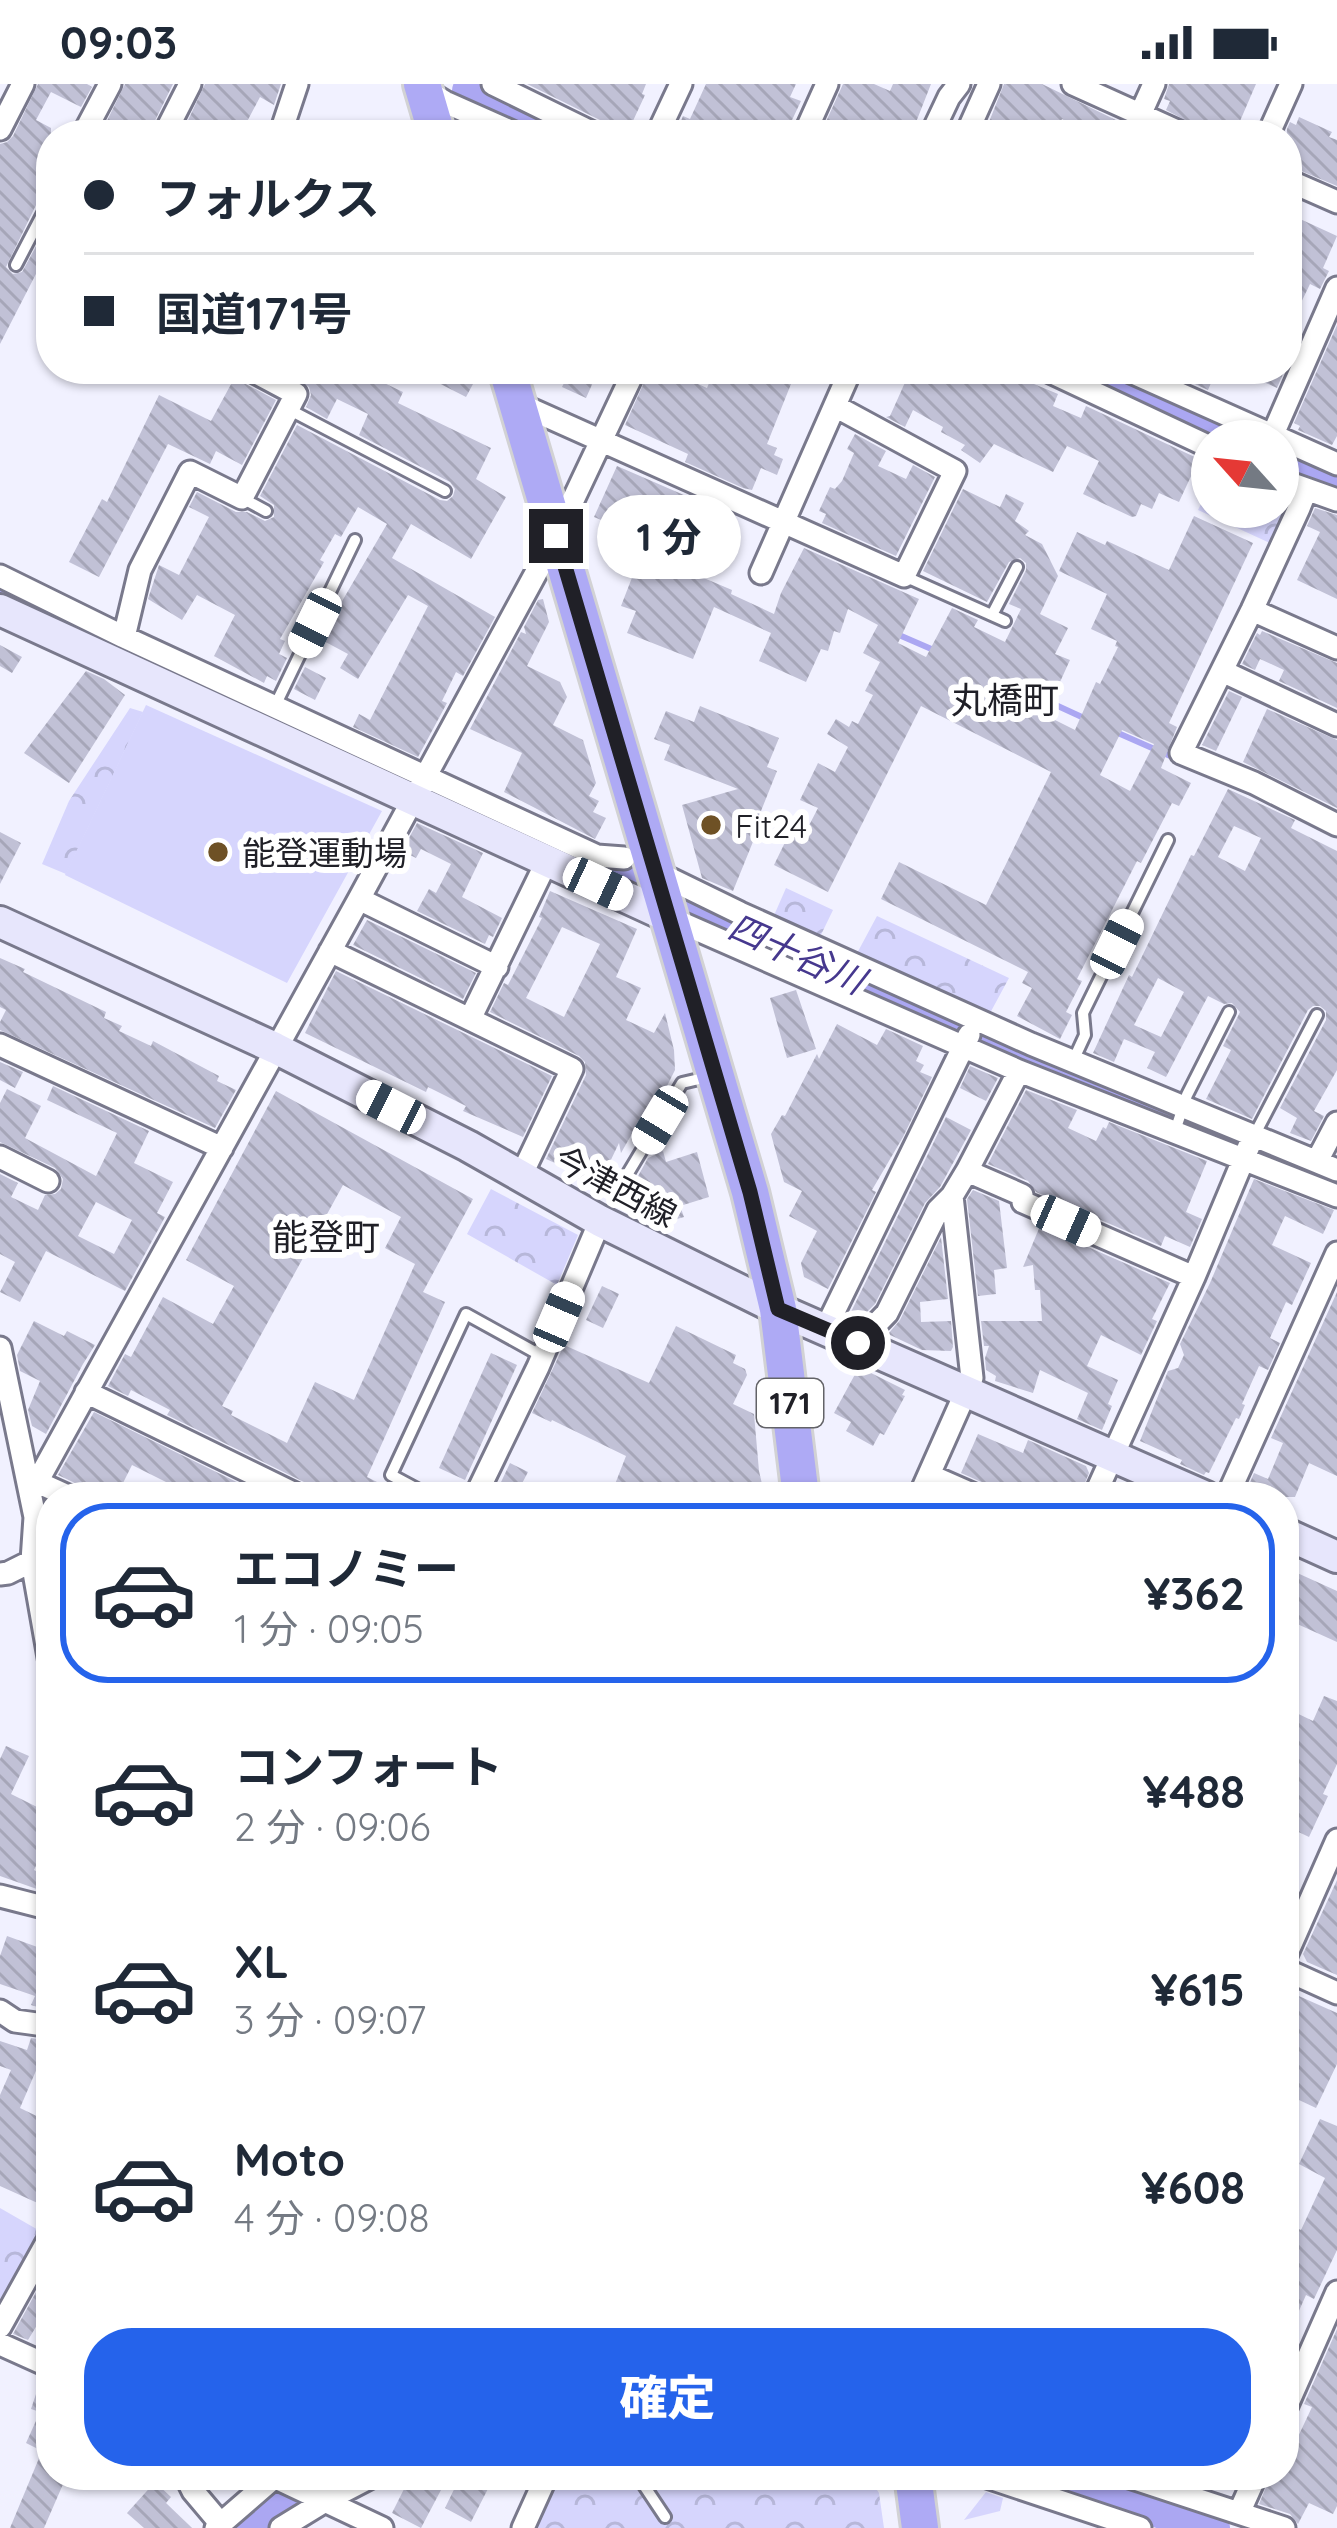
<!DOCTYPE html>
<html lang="ja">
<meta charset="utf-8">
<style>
body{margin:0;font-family:Quicksand,"Noto Sans JP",sans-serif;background:#f2f2f3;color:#1f2937;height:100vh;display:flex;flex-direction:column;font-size:45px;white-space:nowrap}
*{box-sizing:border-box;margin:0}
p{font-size:39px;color:#747a83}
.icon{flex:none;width:66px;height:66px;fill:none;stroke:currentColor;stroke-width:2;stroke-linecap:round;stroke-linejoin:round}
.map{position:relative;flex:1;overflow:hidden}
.sheet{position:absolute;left:36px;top:1398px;width:1263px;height:1008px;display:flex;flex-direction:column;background:#fff;border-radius:48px;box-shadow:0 3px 9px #0004}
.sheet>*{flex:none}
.banner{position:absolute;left:36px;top:36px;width:1266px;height:264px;border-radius:48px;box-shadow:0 3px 9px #0004;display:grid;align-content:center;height:264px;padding:0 48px;background:#fff}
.needle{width:78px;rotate:297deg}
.fabs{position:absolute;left:1191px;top:336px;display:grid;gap:24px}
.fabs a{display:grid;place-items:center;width:108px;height:108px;border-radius:50%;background:#fff;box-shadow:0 3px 9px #0004;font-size:60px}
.end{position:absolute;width:54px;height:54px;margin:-27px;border:15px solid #202027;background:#fff;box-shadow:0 0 0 6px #fff}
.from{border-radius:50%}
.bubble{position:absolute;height:84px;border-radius:42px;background:#fff;box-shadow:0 3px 9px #0004;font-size:39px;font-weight:800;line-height:84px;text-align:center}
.car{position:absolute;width:36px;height:72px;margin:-36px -18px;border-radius:15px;box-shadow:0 0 9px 3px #0007;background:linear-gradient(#fff 24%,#345 0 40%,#fff 0 76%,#345 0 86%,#fff 0)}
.banner b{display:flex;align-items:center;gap:42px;height:114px;font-size:45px}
.banner b+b{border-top:3px solid #e0e1e3}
.banner i{width:30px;height:30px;background:#1f2937}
ul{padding:21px 0 0;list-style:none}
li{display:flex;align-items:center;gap:36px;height:180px;margin:0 24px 18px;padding:0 24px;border:6px solid transparent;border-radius:48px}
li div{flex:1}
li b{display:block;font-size:45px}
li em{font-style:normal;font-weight:800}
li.active{border-color:#2563eb}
li>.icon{width:108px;height:108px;stroke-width:1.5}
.cta{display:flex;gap:24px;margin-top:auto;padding:24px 48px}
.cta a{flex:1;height:138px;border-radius:48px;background:#2563eb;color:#fff;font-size:48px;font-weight:800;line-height:138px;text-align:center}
.status{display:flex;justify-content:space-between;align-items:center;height:84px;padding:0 60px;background:#fff;direction:ltr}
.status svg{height:33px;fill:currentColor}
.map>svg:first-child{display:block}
.park{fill:url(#park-crowns)}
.garden{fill:#d6d5fd}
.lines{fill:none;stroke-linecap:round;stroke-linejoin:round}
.stream{stroke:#aba7f2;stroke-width:6}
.river{stroke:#aba7f2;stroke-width:36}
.building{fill:url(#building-back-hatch);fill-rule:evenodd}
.lane-casing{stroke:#79798c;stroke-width:16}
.street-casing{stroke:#79798c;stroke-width:27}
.secondary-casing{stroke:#79798c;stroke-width:36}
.highway-casing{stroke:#d2d2d4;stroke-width:42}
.lane{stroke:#fff;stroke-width:10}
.street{stroke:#fff;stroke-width:21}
.secondary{stroke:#e7e6fc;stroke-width:30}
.highway{stroke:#aeaaf5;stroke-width:36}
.route{stroke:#202027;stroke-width:15}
.poi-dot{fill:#6e5125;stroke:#fff;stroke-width:4.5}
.labels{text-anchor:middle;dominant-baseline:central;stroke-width:12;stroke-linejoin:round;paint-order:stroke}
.shield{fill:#fff;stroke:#636368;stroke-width:3}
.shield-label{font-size:30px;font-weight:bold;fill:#202027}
.poi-label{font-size:33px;fill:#202027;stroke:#fff;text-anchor:start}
.street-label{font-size:33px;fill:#202027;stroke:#fff}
.neighbourhood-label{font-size:36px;fill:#202027;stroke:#fff}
.water-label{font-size:36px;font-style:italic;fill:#46388e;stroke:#fff}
</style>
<div class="status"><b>09:03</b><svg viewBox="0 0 49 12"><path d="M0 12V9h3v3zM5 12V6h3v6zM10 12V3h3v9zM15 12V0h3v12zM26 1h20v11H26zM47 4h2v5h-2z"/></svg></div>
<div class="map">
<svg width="1337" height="2444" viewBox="0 0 1337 2444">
<defs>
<pattern id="park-crowns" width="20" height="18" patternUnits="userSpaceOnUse" patternTransform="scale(3)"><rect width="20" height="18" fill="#d6d5fd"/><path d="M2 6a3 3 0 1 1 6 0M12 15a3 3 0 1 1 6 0" fill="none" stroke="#b7b7d9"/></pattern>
<pattern id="building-back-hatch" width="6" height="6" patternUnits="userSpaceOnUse" patternTransform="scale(3)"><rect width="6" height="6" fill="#c1c1d6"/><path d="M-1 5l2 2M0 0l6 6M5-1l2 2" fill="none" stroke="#a6a6b8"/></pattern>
</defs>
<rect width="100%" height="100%" fill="#f1f1ff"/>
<!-- park -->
<path class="park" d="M1212 398V423H1278V406L1287 410 1291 421 1274 461 1198 426Z
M130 624 143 628 66 790 42 780 69 717Z
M786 804 833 826 818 857 772 836Z
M877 832 1009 894 989 931 855 873Z
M491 1105 578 1151 557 1201 467 1150Z
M0 2124 40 2147 0 2218Z
M554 2391H867L879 2409 884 2444H530Z"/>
<!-- garden -->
<path class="garden" d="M146 621 382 727 287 899 65 791Z
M986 2408 1003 2414 1000 2427 964 2436Z"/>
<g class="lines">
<!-- stream -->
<path class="stream" d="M899 551 936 567
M1047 617 1084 634
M1118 649 1177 675"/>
<!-- river -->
<path class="river" d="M470 7 561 51
M1084 285 1246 357
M1278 372 1337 398
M0 508 144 573
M320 655 454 718
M560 764 1012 967 1337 1099
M1057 2391 1212 2444
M251 2444 308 2397 321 2391"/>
</g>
<!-- building -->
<path class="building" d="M38 0H87L92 3 81 23 51 8 36 36 51 44V98L43 101 38 107 37 119 6 183 13 190 22 188 51 135V193L38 186 0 260V60L7 58 13 52Z
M125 0H173L148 51H100Z
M205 0H281L274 21 260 13 240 51H189L183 47Z
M527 0H646L642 10 645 11 632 39 644 44 642 51H622L611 46 604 38Z
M706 0H796L790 13 801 17 785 51H675L683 32 690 35Z
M843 0H874L890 7 893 0H931L911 51H820Z
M1004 0H1042L1120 38 1116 51H1098L1062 35 1055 51H993L997 41 989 38Z
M1169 0H1256L1234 51H1214L1166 26 1170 17 1164 15Z
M1299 33 1332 48 1329 53 1337 56V102L1287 81V45L1290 38 1296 41Z
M1287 129 1337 152 1323 184 1329 187 1320 205 1310 200 1298 225 1287 220Z
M1337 241V352L1332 361 1298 346 1300 342 1294 339Z
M294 285H355L403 308 398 319 491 364 476 395 506 413 471 475 411 440 392 474 495 533 463 592 456 588 442 617 447 619 418 673 353 643 359 630 370 636 428 522 408 511 358 595 340 584 348 570 320 555 387 440 358 423 341 453 335 450 320 476 324 478 280 555 285 557 279 570 287 574 276 597 267 592 264 599 214 572 235 531 197 511 182 536 148 515 159 481 179 491 209 433 189 423 197 408 236 428H247L265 437 274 433V421L260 412 297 341 440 416 447 417 453 412 455 405 450 398 359 351 368 330 337 315 327 335 306 323 311 311 309 303 291 290Z
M411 285H468L473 300 466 313Z
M571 285H599L586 314 562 303Z
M650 285H681L678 291 707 304 715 285H797L767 360 777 364 774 371 783 375 777 391 761 384 752 406 743 404 685 378 688 370 625 341Z
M911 285H998L1058 310 1053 322 1081 334 1086 322 1199 375 1179 418 1159 409 1152 425 1141 420 1136 432 1132 433 1083 410 1099 377 1067 362 1053 388 994 360 980 379 961 366 965 361 941 348 943 343 913 326 905 343 886 333 890 332Z
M1181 285H1217L1208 306 1177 292Z
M1235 285H1285L1277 304Z
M236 291 242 298 276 316 242 381 216 367 210 380 168 360 99 493 69 478 102 415 107 418 159 311 211 337Z
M855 350 886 367 878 382 906 395 913 381 935 393 896 472 822 439 826 430 819 427 830 403 835 405 842 397 854 369 847 365Z
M617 382 730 431 716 462 699 454 685 486 732 506 731 510 774 530 781 509 804 464 919 515 898 559 926 573 952 524 978 536 974 543 1005 558 1021 525 1009 520 1026 486V479L1020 474 1009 478 987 518 923 487 963 405 1000 423 1006 410 1024 419 1015 437 1029 447 1025 451 1042 460 1058 492 1040 530 1068 544 1055 570 1070 576 1045 631 1075 646 1096 598 1100 600 1118 563 1115 562 1117 557 1091 545 1107 510 1059 487 1077 448 1105 461 1107 457 1169 486 1194 432 1253 459 1169 639 1177 643 1161 684 1191 699 1179 722 1172 719 1141 779 1137 777 1077 895 1082 897 1066 928 1072 931 1060 955 1017 932 1032 904 1022 899 1028 888 881 815 899 778 986 821 1051 688 921 622 828 808 774 781 791 746 803 753 818 724 800 716 818 679 835 688 848 663 827 650 836 635 849 643 852 637 858 640 873 611 865 607 880 578 863 569 878 541 848 525 840 549 834 547 828 567 821 565 806 598 759 577 771 549 714 523 693 575 627 549 636 527 621 522 633 491 615 483 627 455 608 447 611 440 594 433ZM1122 646 1154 660 1130 707 1100 691Z
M1315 424 1337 431V515L1297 496 1320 448 1307 442Z
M543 515 549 538 527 582 560 598 567 613 553 641 583 656 596 699 589 712 599 717 593 728 606 734 595 755 504 708 522 669 470 645 521 548 526 550 524 543 538 516Z
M1262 547 1337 579V624L1279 597 1284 586 1260 575 1255 586 1242 580 1257 549 1260 551Z
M0 561 22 573 12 589 0 582Z
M305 583 326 594 315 616 294 605Z
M86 587 104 595 125 611 69 699 24 669Z
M1229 607 1242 613 1216 667 1202 661Z
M700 622 779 654 767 683 777 687 757 737 761 738 733 807 702 794 682 721 738 705 664 676 670 661 654 655 666 627 694 638Z
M1267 625 1337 656V724L1243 678Z
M1228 705 1295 736 1291 744 1337 767V986L1314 1027 1324 1032 1311 1057 1290 1049 1297 1034 1280 1024 1326 936V927L1320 922H1313L1308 926 1252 1035 1206 1015 1231 966 1223 962 1240 928 1232 919 1224 920 1208 912 1166 993 1147 984 1155 968 1124 955 1114 978 1093 969 1129 891 1132 893 1191 771 1194 772ZM1234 742 1261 754 1245 787 1218 773ZM1158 894 1184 908 1161 953 1134 941Z
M417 739 483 769 462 813 502 834 493 853 489 851 485 860 417 827 429 805 436 809 451 780 421 765 416 774 402 767Z
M0 748 21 759 0 800Z
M550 807 637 845 616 893 641 904 626 936 654 949 665 929 674 966 675 986 664 1008 661 1007 653 1021 650 1020 643 1035 641 1034 621 1069 619 1059 597 1105 573 1092 575 1088 546 1075 586 991 585 978 579 972 490 928 504 899 508 901 542 834 539 833ZM562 843 600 860 564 933 526 914Z
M367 836 476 889 463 915 353 861Z
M0 874 25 885 23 888 106 928 104 934 122 942 119 947 151 962 153 957 219 992 217 997 236 1006 215 1044 0 946V938L6 926 0 923Z
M336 887 552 992 523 1053 463 1027 466 1022 428 1003 426 1008 305 949Z
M796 906 816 965 787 974 770 914Z
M837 940 877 961 886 945 923 962 916 977 924 981 920 988 932 993 903 1053 872 1106 876 1108 828 1205 804 1193 801 1179 817 1147 789 1132 802 1107 784 1098 771 1050 782 1031 785 1032 817 970 819 975Z
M0 978 23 988 15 1004 0 996Z
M970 982 998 994 986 1017 960 1004Z
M53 1002 149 1047 134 1079 173 1098 157 1129 165 1133 125 1207 46 1167 20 1218 0 1208 15 1178 0 1170V1090L18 1099 11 1113 38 1126 45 1111 55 1110 61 1105 63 1095 55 1084 0 1058V1019L7 1005 41 1022 25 1054 96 1092 117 1049 47 1016ZM96 1118 132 1136 114 1170 78 1152Z
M1026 1006 1077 1026 1068 1044 1096 1057 1103 1043 1106 1045 1109 1038 1207 1077 1186 1128 1202 1135 1190 1163 1165 1152 1161 1162 1036 1108 1028 1097 988 1080Z
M276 1007 473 1115 423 1208 445 1218 367 1393 407 1413H316L314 1406 308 1400 167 1331 170 1326 131 1306 128 1312 108 1302 125 1270 131 1273 163 1213 213 1240 234 1202 186 1176ZM343 1101 401 1133 385 1164 415 1180 354 1316 315 1298 287 1359 231 1331 233 1327 222 1322Z
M946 1033 971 1046 940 1103 925 1119 875 1220 858 1237 849 1232Z
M663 1067 666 1078 697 1068 709 1113 680 1122 684 1133 667 1138 665 1132 653 1137 629 1125 627 1112 648 1074Z
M1254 1095 1334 1126 1323 1150 1285 1132 1272 1161 1311 1179 1292 1221 1286 1218 1270 1254 1280 1259 1268 1286 1259 1282 1242 1320 1245 1321 1239 1335 1236 1334 1209 1389 1206 1388 1204 1391 1180 1380 1182 1376 1140 1357 1168 1287 1178 1284 1184 1271 1180 1260 1210 1199Z
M973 1106 999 1117 1007 1184 994 1186 996 1210 978 1212 967 1115Z
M1040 1142 1170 1199 1152 1235 1157 1237 1141 1271 1101 1251 1087 1282 1118 1296 1108 1320 1112 1322 1102 1346 1077 1335 1088 1309 1040 1286 1033 1309 995 1297 996 1292 986 1286 985 1274 989 1262H984L981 1237H1042L1040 1206H1035L1033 1181 1023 1183Z
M941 1153 948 1215 920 1218 921 1238 951 1237 953 1263 951 1267 922 1266 888 1250 900 1236Z
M602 1202 619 1210 603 1244 586 1236Z
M1337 1208V1392L1309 1379 1295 1413H1252L1245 1410 1254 1389 1268 1395 1283 1359 1271 1354Z
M34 1237 64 1252 67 1247 95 1261 83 1280 46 1350 32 1342 28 1326 40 1297 20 1287 17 1271Z
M676 1242 736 1271 733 1279 745 1285 747 1291 733 1320 754 1330 759 1387 765 1413H610L626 1372 552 1336 551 1338 532 1329 564 1261 649 1299Z
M491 1269 517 1281 465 1396 439 1384Z
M859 1283 905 1306 902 1311 905 1312 884 1351 880 1349 873 1362 846 1347 851 1338 834 1329Z
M94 1328 267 1413H201L190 1408 187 1413H171L176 1403 132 1381 116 1413H85L83 1405 77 1400 58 1391Z
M978 1350 1023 1369 1028 1356 1086 1382 1089 1389 1079 1413H994L992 1405 986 1400 961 1389Z
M510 1379 528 1388 515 1413H494Z
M1284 1483 1337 1507V1558L1284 1534Z
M1324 1612 1337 1617V1680L1323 1710 1328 1712 1309 1753 1284 1741V1684L1299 1651 1284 1644V1623L1313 1637Z
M6 1662 29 1672 11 1710 51 1730V1750L34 1786 51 1795V1810L0 1792V1675Z
M1337 1796V1891L1307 1878 1303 1870Z
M7 1852 51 1868V1927L31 1921 35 1912 0 1900V1872Z
M1292 1909 1337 1929V1980L1316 2024 1284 2009V1912L1290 1914Z
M31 1954 51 1957V1987L38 1982 20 2024 51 2039V2102L42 2121 0 2102V2011L11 1986 0 1982V1957L27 1966Z
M1320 2035 1337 2042V2166L1314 2215 1306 2211 1286 2256 1297 2261 1284 2290V2138L1301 2146 1325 2094 1299 2080Z
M46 2190 51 2193V2218L28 2256 13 2250Z
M1337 2245V2422L1333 2430 1309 2419 1298 2440 1290 2430 1259 2420 1271 2391H1284V2351L1296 2357 1312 2323 1304 2320Z
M41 2295 51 2298V2391H67L44 2444H10L42 2367 26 2359 40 2328 31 2325Z
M411 2391 441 2406 421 2444 392 2429Z
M461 2391H495L471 2438 445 2424Z
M155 2398 171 2413 166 2419 192 2444H144L127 2429Z"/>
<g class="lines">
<!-- lane casing -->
<g class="lane-casing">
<path id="lane" d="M16 181 51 114
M288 325 445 407
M242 414 266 427
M904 492 1005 537
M992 531 1017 483
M275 622 355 456
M1073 977 1085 951 1083 929 1168 756
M1175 1047 1187 1011 1229 928
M1255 1050 1317 931
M615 1111 682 999 712 992
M432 1413 391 1391 466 1230 542 1272
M637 2391 665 2433"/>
</g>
<!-- street casing -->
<g class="street-casing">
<path id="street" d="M493 0 597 51
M1073 0 1186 51
M422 4 445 18 519 51
M0 45 23 0
M83 51 110 0
M164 51 190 0
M280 51 297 0
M657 51 681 0
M804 51 827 0
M931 51 949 13 959 0
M966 51 989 0
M1131 51 1154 0
M1268 51 1291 0
M1287 96 1337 118
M51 113V114
M1044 285 1212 364
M1124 285 1337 380
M517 319 904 492 955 387 835 322
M1270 357 1337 204
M1278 395 1337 416
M1300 405 1303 414 1299 424 1252 526 1181 669 1254 699 1337 741
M761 489 851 285
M0 492 124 553 597 772 624 774
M1252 526 1337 564
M124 553 140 486 190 388 242 414 296 310 249 285
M1222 587 1337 641
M656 788 740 829 1031 960 1337 1086
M359 815 497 883
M668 833 1019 987 1337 1112
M330 867 572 985 521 1092
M470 935 547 777
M0 961 222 1064
M0 1073 48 1097
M1317 1077 1337 1039
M967 1087 1022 1111 1023 1118 1194 1193
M826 1244 969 951
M858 1259 887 1229 938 1126 952 1112 967 1087 1019 987
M0 1264 35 1433 32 1477 51 1585
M86 1308 301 1413
M929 1391 979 1413
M37 1398 70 1413
M31 1409 359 815 556 452 635 285
M475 1413 538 1283 600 1137
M919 1413 972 1294 952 1112
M1094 1413 1194 1193 1249 1062
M1227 1413 1337 1169
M0 1490 8 1489 32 1477
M0 1812 51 1825
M1284 1876 1337 1756
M1284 1885 1337 1909
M0 1927 15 1937 51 1942
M0 2243 51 2151
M0 2260 51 2283
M1284 2328 1337 2208
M185 2391 193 2407 220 2439
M981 2391 1140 2444
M1123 2391 1284 2444
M274 2393 382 2444
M1239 2429 1256 2391
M216 2444 277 2391
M281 2444 325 2417 375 2391
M523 2444 547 2391"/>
</g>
<!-- secondary casing -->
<g class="secondary-casing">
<path id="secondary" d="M0 526 667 832
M0 838 275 964 468 1062 600 1137 778 1225 1206 1413
M1284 1449 1337 1473"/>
</g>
<!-- highway casing -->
<g class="highway-casing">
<path id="highway" d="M422 0 437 51
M507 285 750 1108 778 1225 801 1413
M913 2391 920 2444"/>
</g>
<!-- lane -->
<use href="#lane" class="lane"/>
<!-- street -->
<use href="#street" class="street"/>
<!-- secondary -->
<use href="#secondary" class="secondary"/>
<!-- highway -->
<use href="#highway" class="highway"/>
</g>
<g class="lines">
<!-- route -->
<path class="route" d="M556 452 750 1108 778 1225 858 1259"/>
</g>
<!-- markers -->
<g class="poi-dot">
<circle cx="711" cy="741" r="12"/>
<circle cx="218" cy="768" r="12"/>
</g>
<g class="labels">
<!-- shield labels -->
<rect class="shield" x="757" y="1295" width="66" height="48" rx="9"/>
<g class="shield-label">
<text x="790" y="1319">171</text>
</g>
<!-- poi labels -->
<g class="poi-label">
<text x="735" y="741">Fit24</text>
<text x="242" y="768">能登運動場</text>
</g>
<!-- street labels -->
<g class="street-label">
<text transform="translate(616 1102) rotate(28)">今津西線</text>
</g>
<!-- neighbourhood labels -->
<g class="neighbourhood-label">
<text x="1005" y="615">丸橋町</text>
<text x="326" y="1152">能登町</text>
</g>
<!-- water labels -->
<g class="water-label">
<text transform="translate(797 869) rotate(24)">四十谷川</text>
</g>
</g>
</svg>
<div class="fabs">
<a><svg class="needle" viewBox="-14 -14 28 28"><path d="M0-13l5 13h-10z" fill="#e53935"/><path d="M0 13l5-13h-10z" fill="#747a83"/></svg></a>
</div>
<i class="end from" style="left:858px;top:1259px"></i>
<i class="end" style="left:556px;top:452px"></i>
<div class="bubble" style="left:597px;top:411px;width:144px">1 分</div>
<i class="car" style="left:315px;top:539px;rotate:206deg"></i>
<i class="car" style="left:598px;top:800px;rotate:115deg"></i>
<i class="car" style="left:1117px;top:860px;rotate:26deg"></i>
<i class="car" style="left:391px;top:1023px;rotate:297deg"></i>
<i class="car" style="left:660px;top:1036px;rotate:211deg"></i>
<i class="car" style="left:1066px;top:1137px;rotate:114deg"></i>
<i class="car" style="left:559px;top:1233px;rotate:23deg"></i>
<div class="banner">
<b><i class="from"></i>フォルクス</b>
<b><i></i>国道171号</b>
</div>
<section class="sheet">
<ul>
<li class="active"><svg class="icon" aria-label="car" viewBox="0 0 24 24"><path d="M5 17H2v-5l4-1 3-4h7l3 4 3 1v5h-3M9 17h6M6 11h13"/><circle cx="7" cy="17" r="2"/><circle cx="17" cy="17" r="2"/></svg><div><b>エコノミー</b><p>1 分 · 09:05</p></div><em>¥362</em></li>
<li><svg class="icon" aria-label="car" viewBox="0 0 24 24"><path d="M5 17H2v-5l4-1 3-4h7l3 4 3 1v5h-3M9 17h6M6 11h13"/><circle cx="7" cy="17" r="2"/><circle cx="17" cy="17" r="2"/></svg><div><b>コンフォート</b><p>2 分 · 09:06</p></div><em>¥488</em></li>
<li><svg class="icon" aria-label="car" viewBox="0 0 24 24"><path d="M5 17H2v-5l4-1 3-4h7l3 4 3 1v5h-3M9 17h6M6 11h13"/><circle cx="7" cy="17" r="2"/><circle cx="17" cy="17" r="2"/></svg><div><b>XL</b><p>3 分 · 09:07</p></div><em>¥615</em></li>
<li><svg class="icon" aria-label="car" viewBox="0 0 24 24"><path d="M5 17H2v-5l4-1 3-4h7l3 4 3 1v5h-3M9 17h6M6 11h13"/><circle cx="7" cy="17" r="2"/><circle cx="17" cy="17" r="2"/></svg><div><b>Moto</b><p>4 分 · 09:08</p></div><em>¥608</em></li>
</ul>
<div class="cta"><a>確定</a></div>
</section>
</div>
